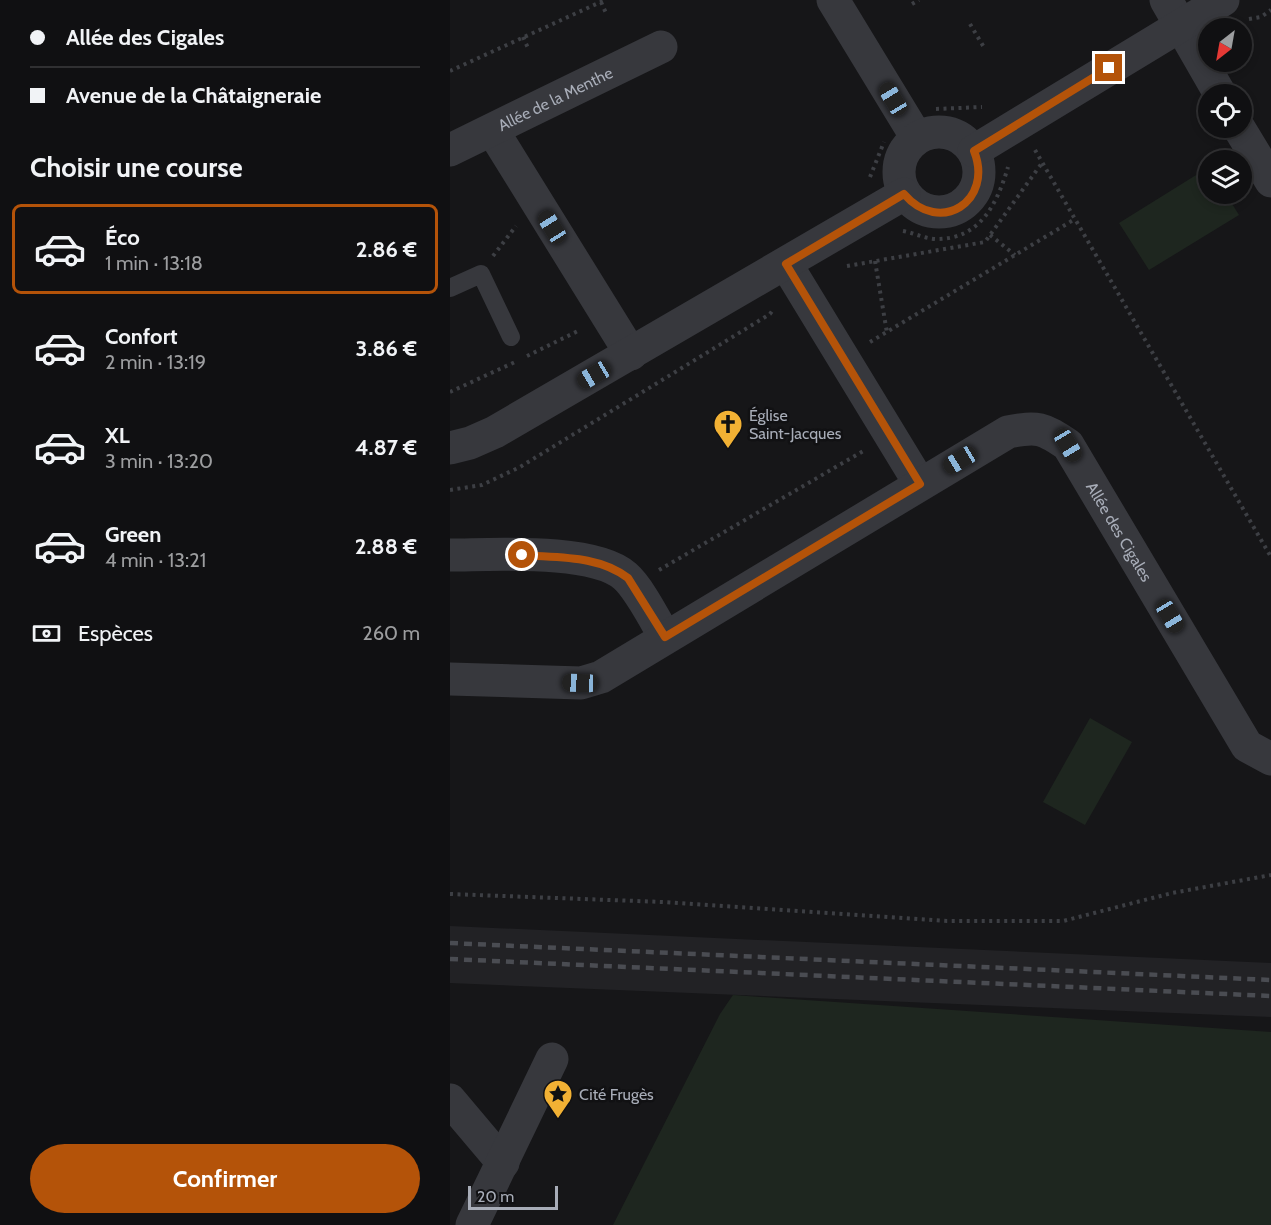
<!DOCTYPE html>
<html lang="fr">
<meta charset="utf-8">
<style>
body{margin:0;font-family:Cabin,sans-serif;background:#1e1e20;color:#f1f3f6;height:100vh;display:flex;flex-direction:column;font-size:22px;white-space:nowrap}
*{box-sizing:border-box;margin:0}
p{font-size:20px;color:#9c9d9f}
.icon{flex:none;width:33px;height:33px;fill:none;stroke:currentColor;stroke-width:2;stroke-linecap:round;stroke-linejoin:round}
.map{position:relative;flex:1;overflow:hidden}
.details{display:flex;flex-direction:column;background:#101012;width:450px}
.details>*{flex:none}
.guide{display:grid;align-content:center;height:132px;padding:0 30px;background:#101012}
.needle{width:39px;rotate:211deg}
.tools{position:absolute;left:748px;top:18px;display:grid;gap:12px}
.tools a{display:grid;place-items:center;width:54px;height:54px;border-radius:50%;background:#101012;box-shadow:0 3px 9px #0003,0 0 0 2px #303032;font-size:30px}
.scale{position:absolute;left:18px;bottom:15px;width:90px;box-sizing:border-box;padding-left:6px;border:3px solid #a8adb8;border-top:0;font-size:16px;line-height:21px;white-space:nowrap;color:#a8adb8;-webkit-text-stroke:4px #111113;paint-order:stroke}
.end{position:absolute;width:27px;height:27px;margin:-14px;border:8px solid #b45309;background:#fff;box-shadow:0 0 0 3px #fff}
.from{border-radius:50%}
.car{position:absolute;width:18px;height:36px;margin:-18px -9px;border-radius:8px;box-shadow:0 0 4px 2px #0007;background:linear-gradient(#222 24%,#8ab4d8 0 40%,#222 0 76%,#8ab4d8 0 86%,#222 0)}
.guide b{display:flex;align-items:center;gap:21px;height:57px;font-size:22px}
.guide b+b{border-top:2px solid #303032}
.guide i{width:15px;height:15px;background:#f1f3f6}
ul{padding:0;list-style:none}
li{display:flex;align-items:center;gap:18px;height:90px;margin:0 12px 9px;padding:0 18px;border:3px solid transparent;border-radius:9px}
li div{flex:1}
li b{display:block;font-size:22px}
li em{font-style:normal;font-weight:700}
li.on{border-color:#b45309}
li>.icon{width:54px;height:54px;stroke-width:1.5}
h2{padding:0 30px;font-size:27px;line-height:72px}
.pay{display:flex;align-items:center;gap:15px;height:66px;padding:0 30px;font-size:22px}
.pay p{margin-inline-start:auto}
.button{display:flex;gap:12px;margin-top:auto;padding:12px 30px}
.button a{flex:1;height:69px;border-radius:36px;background:#b45309;color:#fff;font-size:24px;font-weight:700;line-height:69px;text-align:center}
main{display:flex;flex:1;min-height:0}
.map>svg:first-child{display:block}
.built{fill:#222225}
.green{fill:#1e261f}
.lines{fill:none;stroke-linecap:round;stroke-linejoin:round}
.path{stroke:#3d3f44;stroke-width:4;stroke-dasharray:3 4.5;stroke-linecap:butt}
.service{stroke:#37383d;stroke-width:18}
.minor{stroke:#37383d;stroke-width:33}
.rail{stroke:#4a4c52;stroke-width:4.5;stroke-dasharray:8 6;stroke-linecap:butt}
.route{stroke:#b45309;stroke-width:8}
.labels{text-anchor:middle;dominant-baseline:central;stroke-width:5;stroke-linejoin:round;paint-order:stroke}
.street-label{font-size:16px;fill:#a8adb8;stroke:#111113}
.poi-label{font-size:16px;fill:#a8adb8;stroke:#111113;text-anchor:start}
</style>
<main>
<section class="details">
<div class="guide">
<b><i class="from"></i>Allée des Cigales</b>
<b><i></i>Avenue de la Châtaigneraie</b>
</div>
<h2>Choisir une course</h2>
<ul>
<li class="on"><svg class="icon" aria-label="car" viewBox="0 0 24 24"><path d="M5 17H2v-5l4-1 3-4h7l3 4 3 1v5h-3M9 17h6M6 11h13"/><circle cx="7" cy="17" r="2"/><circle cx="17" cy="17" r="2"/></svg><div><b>Éco</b><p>1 min · 13:18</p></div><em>2.86 €</em></li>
<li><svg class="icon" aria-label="car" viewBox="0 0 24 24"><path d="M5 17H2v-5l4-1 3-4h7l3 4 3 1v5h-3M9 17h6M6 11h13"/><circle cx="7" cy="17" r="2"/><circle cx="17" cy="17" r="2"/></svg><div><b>Confort</b><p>2 min · 13:19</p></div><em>3.86 €</em></li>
<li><svg class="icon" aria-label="car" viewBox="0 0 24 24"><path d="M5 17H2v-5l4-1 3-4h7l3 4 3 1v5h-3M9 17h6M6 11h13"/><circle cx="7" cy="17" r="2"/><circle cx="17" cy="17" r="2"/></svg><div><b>XL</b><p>3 min · 13:20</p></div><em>4.87 €</em></li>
<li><svg class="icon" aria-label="car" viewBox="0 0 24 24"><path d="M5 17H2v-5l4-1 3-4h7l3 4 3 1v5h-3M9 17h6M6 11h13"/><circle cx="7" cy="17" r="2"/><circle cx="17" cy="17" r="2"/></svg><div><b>Green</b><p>4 min · 13:21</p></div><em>2.88 €</em></li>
</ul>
<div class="pay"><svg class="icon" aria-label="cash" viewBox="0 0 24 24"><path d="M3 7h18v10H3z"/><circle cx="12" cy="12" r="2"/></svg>Espèces<p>260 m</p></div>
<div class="button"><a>Confirmer</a></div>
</section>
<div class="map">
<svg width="821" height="1225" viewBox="0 0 821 1225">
<rect width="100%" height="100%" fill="#161618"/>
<!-- built -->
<path class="built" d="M0 926 821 963V1017L0 983Z"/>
<!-- green -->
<path class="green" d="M759 167V194H776L789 215 699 270 669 223Z
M640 718 682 742 635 825 593 802Z
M283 995 821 1032V1225H163L270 1014Z"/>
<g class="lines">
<!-- path -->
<path class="path" d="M151 2 156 13
M462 4 469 0
M799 19 811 17 821 10
M520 24 535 49
M73 37 78 48
M0 71 155 0
M486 109 532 107
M585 150 821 557
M420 177 434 142
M453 231C464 233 473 238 485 239 530 240 547 204 558 167
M540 235 565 255
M43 256 66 226
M425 261 437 333
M397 266 535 242 592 163
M420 342 625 219
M77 356 130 330
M0 392 65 362
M0 490 32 485 70 467 320 314 324 308
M209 570 415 450
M0 894 213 902 497 921H613L722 893 821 875"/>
<!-- service -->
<path class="service" d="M0 288 31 274 61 337"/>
<!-- minor -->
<g class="minor">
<path d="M383 0 467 138"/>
<path d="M716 0 770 94"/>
<path d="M789 128 821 181"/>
<path d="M43 131 181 354"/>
<circle cx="489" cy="172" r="40"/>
<path id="s1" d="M0 150 211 47"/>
<path d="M524 151 773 0"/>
<path d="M336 264 470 484"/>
<path d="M0 448 20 443 45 432 454 194"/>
<path d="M0 555C42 555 143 548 175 576 189 588 205 620 215 637"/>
<path id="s2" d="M0 679 131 683 151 677 558 432C588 426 593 428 618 445L797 746 821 759"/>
<path d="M0 1100 53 1163"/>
<path d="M22 1225 102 1059"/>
</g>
<!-- rail -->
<path class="rail" d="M0 943 821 980
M0 959 821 996"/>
</g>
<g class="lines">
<!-- route -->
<path class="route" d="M72 555C108 558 148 555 178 578L215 637 470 484 336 264 454 194C490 236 544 201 524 151L659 68"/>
</g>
<!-- icons -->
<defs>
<g id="church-pin" transform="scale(1.5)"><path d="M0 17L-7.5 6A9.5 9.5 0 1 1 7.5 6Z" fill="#f2b134" stroke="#111113"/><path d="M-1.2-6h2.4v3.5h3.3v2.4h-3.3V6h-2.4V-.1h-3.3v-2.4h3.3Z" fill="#111"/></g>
<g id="sight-pin" transform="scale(1.5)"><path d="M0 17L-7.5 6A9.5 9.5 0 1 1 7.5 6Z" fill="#f2b134" stroke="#111113"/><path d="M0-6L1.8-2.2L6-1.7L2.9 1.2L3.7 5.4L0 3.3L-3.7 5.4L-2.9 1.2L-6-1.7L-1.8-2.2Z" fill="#111"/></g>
</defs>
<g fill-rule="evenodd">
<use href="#church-pin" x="278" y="424"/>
<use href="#sight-pin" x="108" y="1094"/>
</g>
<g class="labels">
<!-- street labels -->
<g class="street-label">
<text stroke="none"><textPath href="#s1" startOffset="117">Allée de la Menthe</textPath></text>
<text stroke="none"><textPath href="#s2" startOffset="792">Allée des Cigales</textPath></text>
</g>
<!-- poi labels -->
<g class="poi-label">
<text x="299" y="415">Église<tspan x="299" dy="18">Saint-Jacques</tspan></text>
<text x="129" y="1094">Cité Frugès</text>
</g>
</g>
</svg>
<div class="tools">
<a><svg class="needle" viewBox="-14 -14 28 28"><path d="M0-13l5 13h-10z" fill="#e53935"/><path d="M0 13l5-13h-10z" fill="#9c9d9f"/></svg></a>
<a><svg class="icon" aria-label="locate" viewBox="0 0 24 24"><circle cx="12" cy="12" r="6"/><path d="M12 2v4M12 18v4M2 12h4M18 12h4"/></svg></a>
<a><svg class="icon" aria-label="layers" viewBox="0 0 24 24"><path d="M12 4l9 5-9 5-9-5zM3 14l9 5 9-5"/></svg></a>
</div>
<div class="scale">20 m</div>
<i class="end from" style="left:72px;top:555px"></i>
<i class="end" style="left:659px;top:68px"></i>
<i class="car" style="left:443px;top:99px;rotate:329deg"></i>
<i class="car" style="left:102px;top:227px;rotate:328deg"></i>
<i class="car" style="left:144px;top:375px;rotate:240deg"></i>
<i class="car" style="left:618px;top:445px;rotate:149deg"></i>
<i class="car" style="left:510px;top:460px;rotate:239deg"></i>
<i class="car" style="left:720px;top:616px;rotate:149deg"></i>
<i class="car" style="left:130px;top:683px;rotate:272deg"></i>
</div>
</main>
